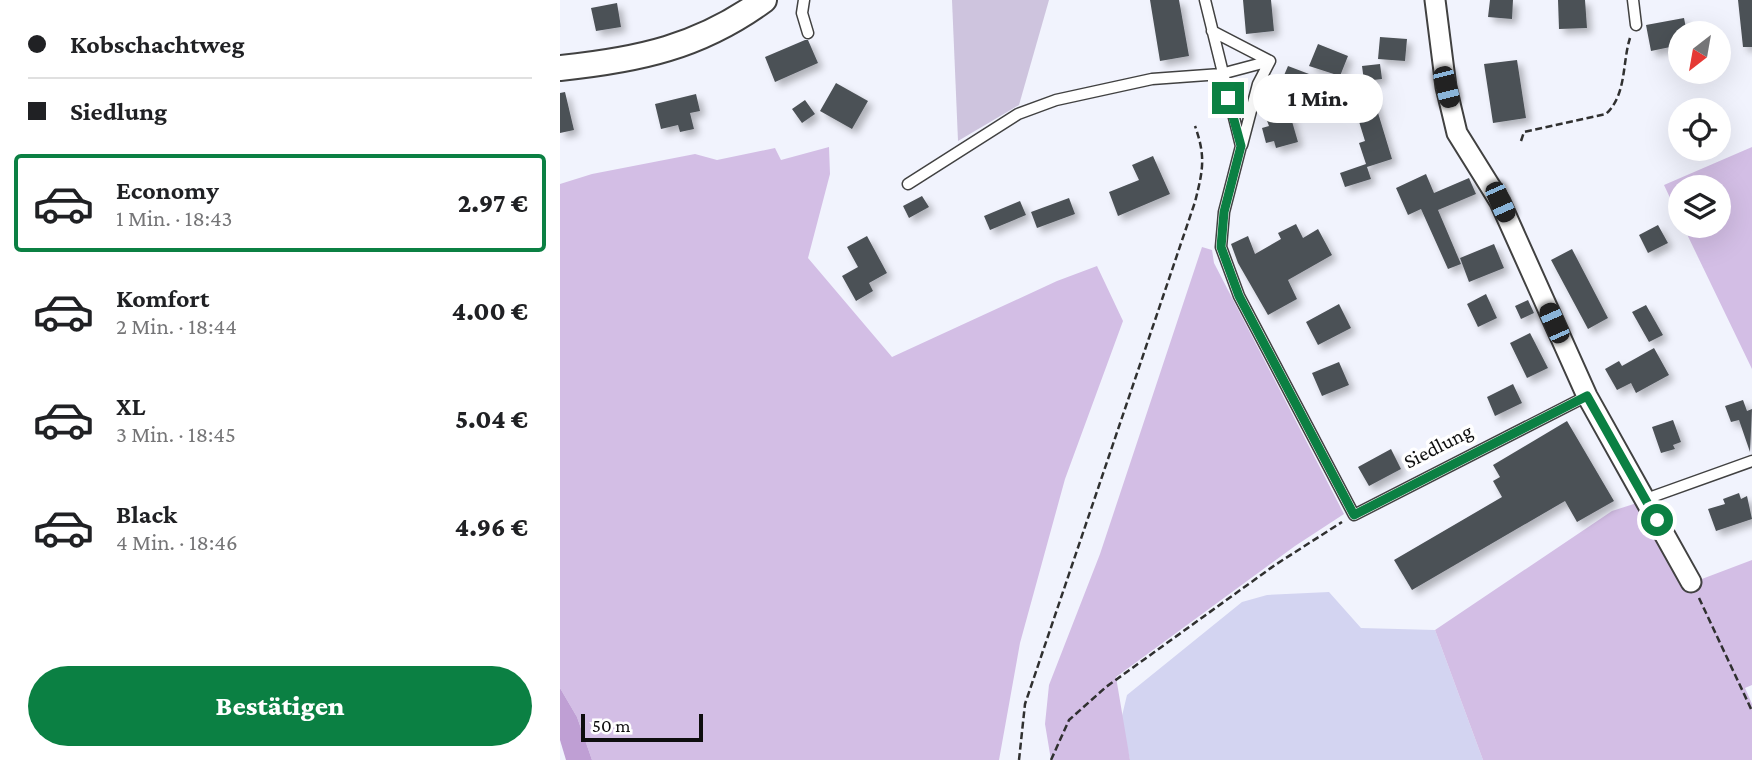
<!DOCTYPE html>
<html lang="de">
<meta charset="utf-8">
<style>
body{margin:0;font-family:"Crimson Pro",serif;background:#f2f2f2;color:#202124;height:100vh;display:flex;flex-direction:column;font-size:26px;white-space:nowrap}
*{box-sizing:border-box;margin:0}
p{font-size:23px;color:#757577}
.icon{flex:none;width:38px;height:38px;fill:none;stroke:currentColor;stroke-width:2;stroke-linecap:round;stroke-linejoin:round}
.map{position:relative;flex:1;overflow:hidden}
.details{display:flex;flex-direction:column;background:#fff;width:560px}
.details>*{flex:none}
.banner{display:grid;align-content:center;height:154px;padding:0 28px;background:#fff}
.needle{width:46px;rotate:211deg}
.fabs{position:absolute;left:1108px;top:21px;display:grid;gap:14px}
.fabs a{display:grid;place-items:center;width:63px;height:63px;border-radius:50%;background:#fff;box-shadow:0 7px 28px #0002;font-size:35px}
.scale{position:absolute;left:21px;bottom:18px;width:122px;box-sizing:border-box;padding-left:7px;border:4px solid #0e0e0e;border-top:0;font-size:19px;line-height:24px;white-space:nowrap;color:#0e0e0e;-webkit-text-stroke:5px #fff;paint-order:stroke}
.end{position:absolute;width:32px;height:32px;margin:-16px;border:9px solid #0b8043;background:#fff;box-shadow:0 0 0 4px #fff}
.from{border-radius:50%}
.bubble{position:absolute;height:49px;border-radius:24px;background:#fff;box-shadow:0 7px 28px #0002;font-size:23px;font-weight:800;line-height:49px;text-align:center}
.car{position:absolute;width:21px;height:42px;margin:-21px -10px;border-radius:9px;box-shadow:0 0 5px 2px #0007;background:linear-gradient(#222 24%,#8ab4d8 0 40%,#222 0 76%,#8ab4d8 0 86%,#222 0)}
.banner b{display:flex;align-items:center;gap:24px;height:66px;font-size:26px}
.banner b+b{border-top:2px solid #e0e0e0}
.banner i{width:18px;height:18px;background:#202124}
ul{padding:0;list-style:none}
li{display:flex;align-items:center;gap:21px;height:98px;margin:0 14px 10px;padding:0 14px;border:4px solid transparent;border-radius:7px}
li div{flex:1}
li b{display:block;font-size:26px}
li em{font-style:normal;font-weight:800}
li.current{border-color:#0b8043}
li>.icon{width:63px;height:63px;stroke-width:1.5}
.primary-button{display:flex;gap:14px;margin-top:auto;padding:14px 28px}
.primary-button a{flex:1;height:80px;border-radius:42px;background:#0b8043;color:#fff;font-size:28px;font-weight:800;line-height:80px;text-align:center}
main{display:flex;flex:1;min-height:0}
.map>svg:first-child{display:block}
.farmland{fill:#d3d4f1}
.green{fill:#d3bee5}
.forest{fill:#bf9fd4}
.cemetery{fill:#cec4de}
.building{fill:#4c5156;filter:url(#shadow)}
.lines{fill:none;stroke-linecap:round;stroke-linejoin:round}
.service-casing{stroke:#414141;stroke-width:13}
.minor-casing{stroke:#414141;stroke-width:23}
.tertiary-casing{stroke:#414141;stroke-width:28}
.path{stroke:#303030;stroke-width:2.5;stroke-dasharray:7 3.5;stroke-linecap:butt}
.service{stroke:#fff;stroke-width:10}
.minor{stroke:#fff;stroke-width:19}
.tertiary{stroke:#fff;stroke-width:24}
.route{stroke:#0b8043;stroke-width:9}
.labels{text-anchor:middle;dominant-baseline:central;stroke-width:7;stroke-linejoin:round;paint-order:stroke}
.street-label{font-size:21px;fill:#0e0e0e;stroke:#fff}
</style>
<main>
<section class="details">
<div class="banner">
<b><i class="from"></i>Kobschachtweg</b>
<b><i></i>Siedlung</b>
</div>
<ul>
<li class="current"><svg class="icon" aria-label="car" viewBox="0 0 24 24"><path d="M5 17H2v-5l4-1 3-4h7l3 4 3 1v5h-3M9 17h6M6 11h13"/><circle cx="7" cy="17" r="2"/><circle cx="17" cy="17" r="2"/></svg><div><b>Economy</b><p>1 Min. · 18:43</p></div><em>2.97 €</em></li>
<li><svg class="icon" aria-label="car" viewBox="0 0 24 24"><path d="M5 17H2v-5l4-1 3-4h7l3 4 3 1v5h-3M9 17h6M6 11h13"/><circle cx="7" cy="17" r="2"/><circle cx="17" cy="17" r="2"/></svg><div><b>Komfort</b><p>2 Min. · 18:44</p></div><em>4.00 €</em></li>
<li><svg class="icon" aria-label="car" viewBox="0 0 24 24"><path d="M5 17H2v-5l4-1 3-4h7l3 4 3 1v5h-3M9 17h6M6 11h13"/><circle cx="7" cy="17" r="2"/><circle cx="17" cy="17" r="2"/></svg><div><b>XL</b><p>3 Min. · 18:45</p></div><em>5.04 €</em></li>
<li><svg class="icon" aria-label="car" viewBox="0 0 24 24"><path d="M5 17H2v-5l4-1 3-4h7l3 4 3 1v5h-3M9 17h6M6 11h13"/><circle cx="7" cy="17" r="2"/><circle cx="17" cy="17" r="2"/></svg><div><b>Black</b><p>4 Min. · 18:46</p></div><em>4.96 €</em></li>
</ul>
<div class="primary-button"><a>Bestätigen</a></div>
</section>
<div class="map">
<svg width="1192" height="760" viewBox="0 0 1192 760">
<defs>
<filter id="shadow"><feDropShadow dx="5" dy="5" stdDeviation="3.5" flood-color="#0004"/></filter>
</defs>
<rect width="100%" height="100%" fill="#f1f3fd"/>
<!-- farmland -->
<path class="farmland" d="M769 592 801 628 875 630 923 760H570L561 720 567 695 682 602 707 595Z"/>
<!-- green -->
<path class="green" d="M269 147 270 174 248 258 332 357 497 281 537 266 563 321 505 479 460 643 439 760H32L17 717 0 688V184L32 174 135 154 157 160 215 148 221 160Z
M1192 147V369L1123 226H1158V187H1120V219L1104 185Z
M642 247 652 250 654 263 784 514 735 546 556 677 570 760H491L485 724 489 685 540 554Z
M1080 502 1126 585 1192 560V685L1185 688 1192 704V760H923L875 630 1052 511Z"/>
<!-- forest -->
<path class="forest" d="M0 688 17 717 32 760H6L0 740Z"/>
<!-- cemetery -->
<path class="cemetery" d="M392 0H489L459 105 398 141Z"/>
<!-- building -->
<path class="building" d="M590 0H619L629 56 600 61Z
M683 0H711L714 31 686 34Z
M930 0H953L952 19 928 17Z
M998 0H1025L1027 28 999 29Z
M1178 0H1192V47H1183Z
M57 3 61 27 36 31 31 8Z
M1124 18 1127 33H1120V45L1091 51 1086 25Z
M820 37 847 39 845 61 818 59Z
M245 40H248L258 63 215 82 205 57Z
M758 44 788 56 780 76 749 66Z
M957 60 966 118 933 123 924 64Z
M820 64 822 79 804 81 802 66Z
M728 66 749 74 743 88 722 80Z
M276 83 308 101 292 129 260 111Z
M5 92 14 130 0 133V93Z
M812 93 832 159 807 167 811 179 785 187 780 173 806 164 799 143 805 141 792 99Z
M136 94 140 111 130 113 134 129 120 132 118 125 101 129 95 104Z
M245 100 255 114 242 123 232 109Z
M729 111 738 142 716 148 714 141 706 143 702 128 709 126 706 118Z
M593 156 610 194 558 216 549 192 579 180 572 165Z
M866 174 874 193 909 178 916 194 878 210 901 264 888 269 861 209 848 215 836 188Z
M362 196 369 207 349 218 343 206Z
M509 198 515 214 477 228 471 212Z
M460 201 466 215 430 230 424 216Z
M736 224 743 238 758 229 772 255 728 280 737 299 708 315 678 263 671 244 688 236 695 254 721 239 718 233Z
M1098 225 1108 243 1088 253 1079 235Z
M307 236 327 273 309 283 313 291 296 301 282 276 298 267 287 247Z
M934 244 944 268 909 282 900 258Z
M1012 249 1048 318 1028 329 991 260Z
M926 294 937 318 918 327 907 304Z
M968 300 974 313 961 319 955 306Z
M779 304 791 328 758 345 746 322Z
M1086 305 1103 335 1089 342 1072 312Z
M970 333 988 368 967 378 950 343Z
M1094 348 1109 375 1076 393 1071 383 1057 390 1045 369 1059 361 1062 366Z
M779 362 789 385 762 396 752 373Z
M953 384 962 403 935 416 927 397Z
M1183 400 1187 411 1192 409 1190 452 1179 420 1171 422 1165 406Z
M1113 420 1121 442 1113 445 1115 449 1101 453 1092 427Z
M1007 421 1054 501 1017 522 1005 501 852 590 834 560 942 497 933 481 940 477 933 465Z
M831 449 841 469 809 486 798 467Z
M1179 493 1181 499 1187 496 1192 519 1156 531 1148 509 1165 504 1163 499Z"/>
<g class="lines">
<!-- service casing -->
<g class="service-casing">
<path id="service" d="M244 0 242 13 248 33
M645 0 681 146 664 212 661 247 679 296 794 515 1027 396
M1073 0 1076 25
M682 145 698 84 710 61
M348 184 458 114 496 100 592 79 661 74 710 61 652 31
M1086 499 1192 461"/>
</g>
<!-- minor casing -->
<g class="minor-casing">
<path id="minor" d="M875 0 886 87 897 133 940 202 1027 396 1131 582"/>
</g>
<!-- tertiary casing -->
<g class="tertiary-casing">
<path id="tertiary" d="M0 68C78 60 140 47 204 0"/>
</g>
<!-- path -->
<path class="path" d="M961 141 964 132 1046 114C1067 94 1062 63 1070 38
M1139 598 1192 711
M459 760 465 704 635 202C643 170 646 157 635 126
M491 760 509 720 546 687 715 565 782 522"/>
<!-- service -->
<use href="#service" class="service"/>
<!-- minor -->
<use href="#minor" class="minor"/>
<!-- tertiary -->
<use href="#tertiary" class="tertiary"/>
</g>
<g class="lines">
<!-- route -->
<path class="route" d="M668 98 681 146 664 212 661 247 679 296 794 515 1027 396 1097 520"/>
</g>
<g class="labels">
<!-- street labels -->
<g class="street-label">
<text transform="translate(878 446) rotate(-27)">Siedlung</text>
</g>
</g>
</svg>
<div class="fabs">
<a><svg class="needle" viewBox="-14 -14 28 28"><path d="M0-13l5 13h-10z" fill="#e53935"/><path d="M0 13l5-13h-10z" fill="#757577"/></svg></a>
<a><svg class="icon" aria-label="locate" viewBox="0 0 24 24"><circle cx="12" cy="12" r="6"/><path d="M12 2v4M12 18v4M2 12h4M18 12h4"/></svg></a>
<a><svg class="icon" aria-label="layers" viewBox="0 0 24 24"><path d="M12 4l9 5-9 5-9-5zM3 14l9 5 9-5"/></svg></a>
</div>
<div class="scale">50 m</div>
<i class="end from" style="left:1097px;top:520px"></i>
<i class="end" style="left:668px;top:98px"></i>
<div class="bubble" style="left:693px;top:74px;width:130px">1 Min.</div>
<i class="car" style="left:886px;top:87px;rotate:166deg"></i>
<i class="car" style="left:940px;top:202px;rotate:156deg"></i>
<i class="car" style="left:994px;top:323px;rotate:336deg"></i>
</div>
</main>
